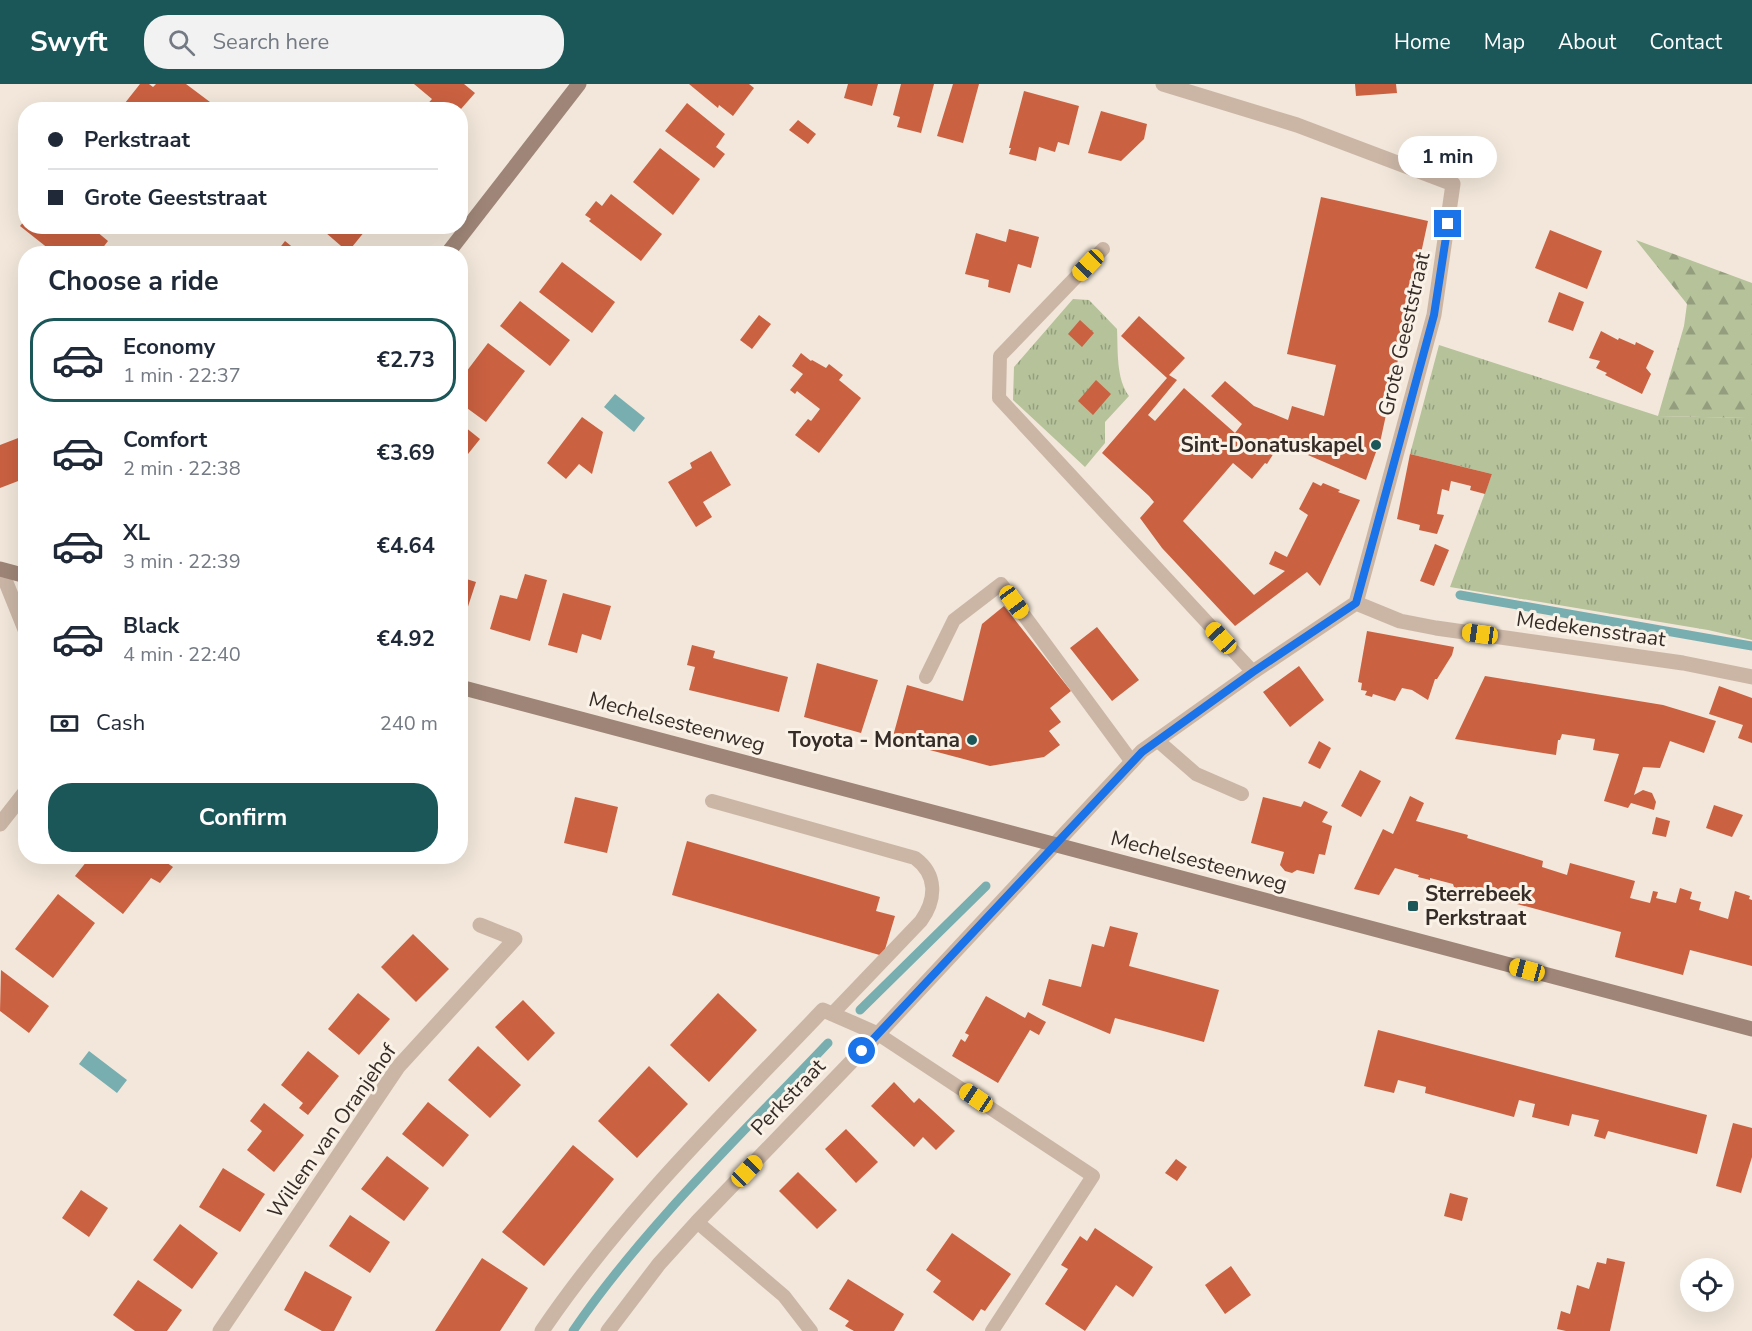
<!DOCTYPE html>
<meta charset="utf-8">
<style>
body{margin:0;font-family:"Nunito Sans",sans-serif;background:#f2f2f3;color:#1f2937;height:100vh;display:flex;flex-direction:column;font-size:22px;white-space:nowrap}
*{box-sizing:border-box;margin:0}
p{font-size:20px;color:#747a83}
.icon{flex:none;width:33px;height:33px;fill:none;stroke:currentColor;stroke-width:2;stroke-linecap:round;stroke-linejoin:round}
.map{position:relative;flex:1;overflow:hidden}
.details{position:absolute;left:18px;top:162px;width:450px;height:618px;display:flex;flex-direction:column;background:#fff;border-radius:24px;box-shadow:0 6px 24px #0002}
.details>*{flex:none}
.guide{position:absolute;left:18px;top:18px;width:450px;height:132px;border-radius:24px;box-shadow:0 6px 24px #0002;display:grid;align-content:center;height:132px;padding:0 30px;background:#fff}
.buttons{position:absolute;left:1680px;top:1174px;display:grid;gap:12px}
.buttons a{display:grid;place-items:center;width:54px;height:54px;border-radius:50%;background:#fff;box-shadow:0 6px 24px #0002;font-size:30px}
.end{position:absolute;width:27px;height:27px;margin:-14px;border:8px solid #1a73e8;background:#fff;box-shadow:0 0 0 3px #fff}
.from{border-radius:50%}
.bubble{position:absolute;height:42px;border-radius:21px;background:#fff;box-shadow:0 6px 24px #0002;font-size:20px;font-weight:700;line-height:42px;text-align:center}
.car{position:absolute;width:18px;height:36px;margin:-18px -9px;border-radius:8px;box-shadow:0 0 4px 2px #0007;background:linear-gradient(#f5c518 24%,#345 0 40%,#f5c518 0 76%,#345 0 86%,#f5c518 0)}
.guide b{display:flex;align-items:center;gap:21px;height:57px;font-size:22px}
.guide b+b{border-top:2px solid #e0e1e3}
.guide i{width:15px;height:15px;background:#1f2937}
ul{padding:0;list-style:none}
li{display:flex;align-items:center;gap:18px;height:84px;margin:0 12px 9px;padding:0 18px;border:3px solid transparent;border-radius:24px}
li div{flex:1}
li b{display:block;font-size:22px}
li em{font-style:normal;font-weight:700}
li.on{border-color:#1b5659}
li>.icon{width:54px;height:54px;stroke-width:1.5}
h2{padding:0 30px;font-size:27px;line-height:72px}
.pay{display:flex;align-items:center;gap:15px;height:66px;padding:0 30px;font-size:22px}
.pay p{margin-inline-start:auto}
.action{display:flex;gap:12px;margin-top:auto;padding:12px 30px}
.action a{flex:1;height:69px;border-radius:24px;background:#1b5659;color:#fff;font-size:24px;font-weight:700;line-height:69px;text-align:center}
header{display:flex;align-items:center;gap:36px;box-sizing:border-box;height:84px;padding:0 30px;background:#1b5659;color:#fff}
header strong{font-size:28px}
nav{display:flex;gap:33px;margin-inline-start:auto;font-size:21px}
.search{width:420px;height:54px;background:#f2f2f3;display:flex;align-items:center;gap:15px;box-sizing:border-box;padding:0 21px;border-radius:24px;color:#747a83;font-size:22px}
.map>svg:first-child{display:block}
.grass{fill:url(#grass-tufts)}
.forest{fill:url(#forest-firs)}
.water{fill:#78aeb0}
.lines{fill:none;stroke-linecap:round;stroke-linejoin:round}
.stream{stroke:#78aeb0;stroke-width:9}
.building{fill:#ca6141}
.service{stroke:#cbb6a6;stroke-width:14}
.minor{stroke:#cbb6a6;stroke-width:15}
.secondary{stroke:#9e8577;stroke-width:15}
.route{stroke:#1a73e8;stroke-width:8}
.poi-dot{fill:#1b5659;stroke:#faf1e7;stroke-width:2}
.labels{text-anchor:middle;dominant-baseline:central;stroke-width:6;stroke-linejoin:round;paint-order:stroke}
.street-label{font-size:21px;fill:#362c27;stroke:#faf1e7}
.poi-label{font-size:21px;font-weight:bold;fill:#362c27;stroke:#faf1e7;text-anchor:end}
</style>
<header>
<strong>Swyft</strong>
<div class="search"><svg class="icon" aria-label="search" viewBox="0 0 24 24"><circle cx="10" cy="10" r="6"/><path d="M15 15l6 6"/></svg>Search here</div>
<nav><a>Home</a><a>Map</a><a>About</a><a>Contact</a></nav>
</header>
<div class="map">
<svg width="1752" height="1247" viewBox="0 0 1752 1247">
<defs>
<pattern id="grass-tufts" width="24" height="20" patternUnits="userSpaceOnUse" patternTransform="scale(1.5)"><rect width="24" height="20" fill="#b5c29a"/><path d="M3 7l-1-3M5 7V3M7 7l1-3M15 17l-1-3M17 17v-4M19 17l1-3" fill="none" stroke="#949e7e"/></pattern>
<pattern id="forest-firs" width="22" height="20" patternUnits="userSpaceOnUse" patternTransform="scale(1.5)"><rect width="22" height="20" fill="#b5c29a"/><path d="M5 1l3.5 6h-7zM16 11l3.5 6h-7z" fill="#949e7e"/></pattern>
</defs>
<rect width="100%" height="100%" fill="#f2e7da"/>
<!-- grass -->
<path class="grass" d="M1073 215 1089 216 1117 245C1118 266 1116 295 1129 312L1105 338V359L1085 383 1013 316 1014 283Z
M1439 261 1658 332 1747 334 1752 358V556L1708 546 1450 503 1492 390 1410 370Z"/>
<!-- forest -->
<path class="forest" d="M1636 156 1752 199V358L1746 334 1658 332 1684 242 1687 220Z"/>
<!-- water -->
<path class="water" d="M615 310 645 334 634 348 604 323Z
M89 967 127 996 117 1009 79 980Z"/>
<g class="lines">
<!-- stream -->
<path class="stream" d="M1460 511 1752 562
M860 926 986 802
M573 1247C645 1142 741 1051 828 959"/>
</g>
<!-- building -->
<path class="building" d="M140 0H149L153 3 156 0H186L214 21 210 26H123L121 24Z
M414 0H464L475 9 461 25 457 22 454 26H426L424 24 432 15Z
M689 0H749L754 4 733 32 719 21 718 24Z
M848 0H878L872 22 844 14Z
M901 0H934L921 49 897 43 900 33 893 31Z
M953 0H979L963 59 937 52Z
M1355 0H1396L1397 9 1356 12Z
M1024 7 1079 22 1069 61 1058 58 1055 68 1039 63 1036 77 1009 70 1011 64H1009Z
M687 19 725 50 716 63 725 70 714 84 665 47Z
M1101 27 1147 40 1144 55 1121 77 1088 69Z
M798 36 816 50 808 60 789 46Z
M660 64 700 95 673 131 633 98Z
M611 110 662 150 641 177 589 137 591 135 585 131 596 117 602 122Z
M1321 113 1428 137 1381 354 1366 396 1280 359 1267 380 1265 379 1252 395 1233 379 1183 437 1254 511 1285 487 1269 480 1275 467 1287 473 1308 431 1299 425 1313 398 1321 402 1323 399 1340 406 1338 408 1360 416 1320 502 1307 488 1235 542 1162 464 1140 434 1154 418 1149 412 1102 369 1167 294 1121 252 1139 232 1185 274 1169 291 1177 296 1148 331 1155 337 1184 304 1235 349 1242 340 1211 312 1225 297 1254 322 1288 336 1292 322 1324 332 1336 281 1287 270Z
M26 135V142H90L108 157 98 170H45L49 165 20 142Z
M318 142H369L348 168Z
M1009 145 1039 153 1031 184 1018 180 1010 209 988 203 989 196 965 190 976 149 1006 158Z
M1550 146 1602 167 1587 205 1535 184Z
M285 157 301 170H275Z
M562 178 615 218 592 249 539 208Z
M1559 208 1584 218 1573 247 1548 238Z
M520 217 570 256 550 282 500 242Z
M759 231 771 240 752 265 740 256Z
M1080 236 1094 249 1082 263 1068 250Z
M1601 247 1618 256 1619 254 1635 261 1636 258 1654 267 1646 284 1651 290 1642 310 1605 291 1607 289 1596 284 1600 277 1589 274Z
M488 259 525 287 486 338 460 319V296Z
M801 269 811 277 812 276 826 284 829 280 843 291 839 296 861 314 819 369 795 351 808 335 811 337 820 325 797 307 795 310 790 306 803 290 792 282Z
M1096 296 1111 310 1093 331 1078 317Z
M582 333 603 348 592 390 579 380 566 395 547 379Z
M460 339 480 355 460 380Z
M26 351V394L0 404V361Z
M711 367 731 401 703 418 712 433 696 443 668 398 692 384 690 379Z
M1410 370 1492 390 1485 410 1470 406 1471 402 1451 397 1449 407 1442 405 1437 430 1444 431 1437 450 1419 446 1420 441 1397 435Z
M1435 460 1449 466 1434 502 1420 497Z
M525 490 547 496 530 557 490 545 500 511 517 515Z
M460 493 476 498 461 544H460Z
M563 509 611 522 601 556 582 550 577 569 548 561Z
M1004 522 1071 607 1050 624 1061 638 1049 647 1060 661 1044 673 990 682 892 656 907 601 963 617 982 540Z
M1097 543 1139 596 1112 617 1070 564Z
M1367 547 1454 563 1452 571 1437 595H1435L1428 616 1412 606 1402 604 1395 617 1373 610 1372 613 1365 611 1367 607 1361 606 1362 599 1358 598Z
M692 561 715 567 713 574 788 593 779 628 689 606 695 583 687 581Z
M817 579 878 596 861 649 804 633Z
M1299 582 1324 616 1290 643 1263 608Z
M1485 592 1663 621 1716 637 1704 669 1670 657 1660 684 1643 683 1634 711 1643 706 1652 709 1656 718 1654 726 1631 719 1628 724 1604 717 1619 670 1593 666 1595 655 1562 650 1560 656H1558L1556 671 1455 655Z
M1719 602 1752 614V659L1738 654 1743 641 1709 630Z
M1319 657 1331 664 1320 685 1308 679Z
M1360 686 1381 697 1361 733 1341 722Z
M1410 712 1424 719 1416 737 1468 751 1467 754 1543 777 1542 783 1567 791 1570 779 1635 797 1630 814 1650 819 1653 807 1658 808 1656 814 1676 819 1680 804 1692 808 1690 815 1701 818 1699 826 1728 835 1735 807 1750 812 1749 815 1752 816V882L1690 866 1683 891 1634 878 1615 873 1621 848 1454 803 1453 800 1430 794V796L1418 793 1419 791 1395 784 1379 811 1354 805 1383 745 1393 750Z
M575 713 618 723 607 769 564 759Z
M1263 713 1301 723 1304 717 1328 728 1322 738 1332 742 1325 771 1319 770 1314 790 1297 786 1292 789 1285 787 1280 781 1284 768 1251 759Z
M1714 721 1743 731 1732 753 1706 744Z
M1656 733 1670 737 1666 753 1652 750Z
M687 757 880 813 876 827 895 832 883 872 672 811Z
M91 772H157L173 783 160 799 151 794 123 830 75 792Z
M58 810 95 839 53 894 15 865Z
M1110 842 1138 849 1129 882 1219 906 1204 958 1115 934 1110 950 1042 921 1049 895 1081 903 1092 860 1104 863Z
M413 850 449 885 416 918 381 883Z
M1 886 49 922 29 949 0 927Z
M358 909 390 935 359 971 328 945Z
M718 909 757 946 709 998 670 961Z
M986 912 1025 934 1028 928 1046 938 1039 951 1030 946 998 999 952 972 961 955 965 958 969 951 965 949Z
M523 916 555 949 528 977 495 943Z
M1378 946 1707 1031 1697 1070 1608 1047 1605 1055 1594 1052 1599 1036 1572 1030 1569 1042 1532 1033 1535 1020 1519 1016 1514 1033 1425 1009 1426 1003 1398 996 1394 1009 1364 1002Z
M478 962 521 1001 490 1034 448 996Z
M308 967 339 992 308 1031 299 1024 303 1019 281 1001Z
M649 982 688 1020 637 1074 598 1037Z
M894 998 914 1019 919 1014 955 1047 936 1066 923 1053 914 1063 871 1022Z
M428 1018 469 1051 443 1083 402 1050Z
M264 1019 304 1051 274 1088 247 1066 262 1047 250 1037Z
M1733 1039 1752 1044V1073L1741 1109 1716 1102Z
M846 1045 878 1078 856 1099 825 1065Z
M573 1061 614 1095 544 1182 502 1148Z
M387 1072 429 1104 404 1137 361 1105Z
M1176 1075 1187 1083 1177 1097 1165 1089Z
M223 1084 265 1110 240 1148 199 1123Z
M798 1088 837 1126 817 1145 779 1107Z
M81 1106 108 1124 89 1153 62 1134Z
M1450 1109 1468 1114 1462 1137 1444 1132Z
M350 1131 390 1158 370 1189 329 1162Z
M180 1140 218 1169 192 1205 153 1176Z
M1095 1144 1153 1183 1133 1213 1116 1201 1085 1247 1045 1220 1068 1185 1061 1181 1080 1152 1087 1157Z
M952 1149 1011 1190 985 1227 981 1225 973 1237 933 1208 941 1197 926 1186Z
M482 1174 528 1204 500 1247H435Z
M1607 1174 1625 1178 1610 1247H1566L1557 1245 1561 1227 1570 1230 1577 1201 1589 1205 1597 1178 1606 1180Z
M1231 1182 1251 1211 1225 1230 1205 1201Z
M305 1187 352 1213 334 1247H322L284 1226Z
M848 1195 904 1230 894 1247H854L845 1242 849 1237 829 1225Z
M138 1196 182 1226 167 1247H135L113 1231Z"/>
<g class="lines">
<!-- service -->
<path class="service" d="M1103 165 1000 272 999 314 1253 588
M926 593 954 536 1001 500 1132 678
M1157 656 1196 690 1242 710
M712 717 915 774C938 791 936 816 921 837L832 930
M878 950 1093 1092 992 1247
M697 1138 784 1212 811 1247"/>
<!-- minor -->
<path class="minor" d="M1 486 26 548
M1356 519 1400 537 1436 544 1683 579 1752 593
M0 740 26 707
M220 1247 398 983 515 855 480 841
M542 1247C622 1129 725 1029 823 926L878 950
M608 1247 659 1180 697 1138 878 950 1142 667 1253 588 1356 519 1434 231 1453 100 1297 41 1163 0"/>
<!-- secondary -->
<path class="secondary" d="M447 170 579 0
M0 485 26 492
M460 603 1752 945"/>
</g>
<g class="lines">
<!-- route -->
<path class="route" d="M862 967 1142 668 1253 588 1356 519 1434 231 1448 140"/>
</g>
<!-- markers -->
<g class="poi-dot">
<circle cx="1376" cy="361" r="6"/>
<circle cx="972" cy="656" r="6"/>
<rect x="1407" y="816" width="12" height="12" rx="3"/>
</g>
<g class="labels">
<!-- street labels -->
<g class="street-label">
<text transform="translate(1404 250) rotate(-77)">Grote Geeststraat</text>
<text transform="translate(1591 545) rotate(8)">Medekensstraat</text>
<text transform="translate(677 638) rotate(15)">Mechelsesteenweg</text>
<text transform="translate(1199 777) rotate(15)">Mechelsesteenweg</text>
<text transform="translate(788 1013) rotate(-46)">Perkstraat</text>
<text transform="translate(332 1047) rotate(-55)">Willem van Oranjehof</text>
</g>
<!-- poi labels -->
<g class="poi-label">
<text x="1364" y="361">Sint-Donatuskapel</text>
<text x="960" y="656">Toyota - Montana</text>
<text x="1425" y="810" text-anchor="start">Sterrebeek<tspan x="1425" dy="24">Perkstraat</tspan></text>
</g>
</g>
</svg>
<div class="buttons">
<a><svg class="icon" aria-label="locate" viewBox="0 0 24 24"><circle cx="12" cy="12" r="6"/><path d="M12 2v4M12 18v4M2 12h4M18 12h4"/></svg></a>
</div>
<i class="end from" style="left:862px;top:967px"></i>
<i class="end" style="left:1448px;top:140px"></i>
<div class="bubble" style="left:1398px;top:52px;width:99px">1 min</div>
<i class="car" style="left:1088px;top:181px;rotate:224deg"></i>
<i class="car" style="left:1014px;top:518px;rotate:144deg"></i>
<i class="car" style="left:1480px;top:550px;rotate:278deg"></i>
<i class="car" style="left:1221px;top:554px;rotate:317deg"></i>
<i class="car" style="left:1527px;top:886px;rotate:285deg"></i>
<i class="car" style="left:976px;top:1014px;rotate:304deg"></i>
<i class="car" style="left:747px;top:1087px;rotate:44deg"></i>
<div class="guide">
<b><i class="from"></i>Perkstraat</b>
<b><i></i>Grote Geeststraat</b>
</div>
<section class="details">
<h2>Choose a ride</h2>
<ul>
<li class="on"><svg class="icon" aria-label="car" viewBox="0 0 24 24"><path d="M5 17H2v-5l4-1 3-4h7l3 4 3 1v5h-3M9 17h6M6 11h13"/><circle cx="7" cy="17" r="2"/><circle cx="17" cy="17" r="2"/></svg><div><b>Economy</b><p>1 min · 22:37</p></div><em>€2.73</em></li>
<li><svg class="icon" aria-label="car" viewBox="0 0 24 24"><path d="M5 17H2v-5l4-1 3-4h7l3 4 3 1v5h-3M9 17h6M6 11h13"/><circle cx="7" cy="17" r="2"/><circle cx="17" cy="17" r="2"/></svg><div><b>Comfort</b><p>2 min · 22:38</p></div><em>€3.69</em></li>
<li><svg class="icon" aria-label="car" viewBox="0 0 24 24"><path d="M5 17H2v-5l4-1 3-4h7l3 4 3 1v5h-3M9 17h6M6 11h13"/><circle cx="7" cy="17" r="2"/><circle cx="17" cy="17" r="2"/></svg><div><b>XL</b><p>3 min · 22:39</p></div><em>€4.64</em></li>
<li><svg class="icon" aria-label="car" viewBox="0 0 24 24"><path d="M5 17H2v-5l4-1 3-4h7l3 4 3 1v5h-3M9 17h6M6 11h13"/><circle cx="7" cy="17" r="2"/><circle cx="17" cy="17" r="2"/></svg><div><b>Black</b><p>4 min · 22:40</p></div><em>€4.92</em></li>
</ul>
<div class="pay"><svg class="icon" aria-label="cash" viewBox="0 0 24 24"><path d="M3 7h18v10H3z"/><circle cx="12" cy="12" r="2"/></svg>Cash<p>240 m</p></div>
<div class="action"><a>Confirm</a></div>
</section>
</div>
